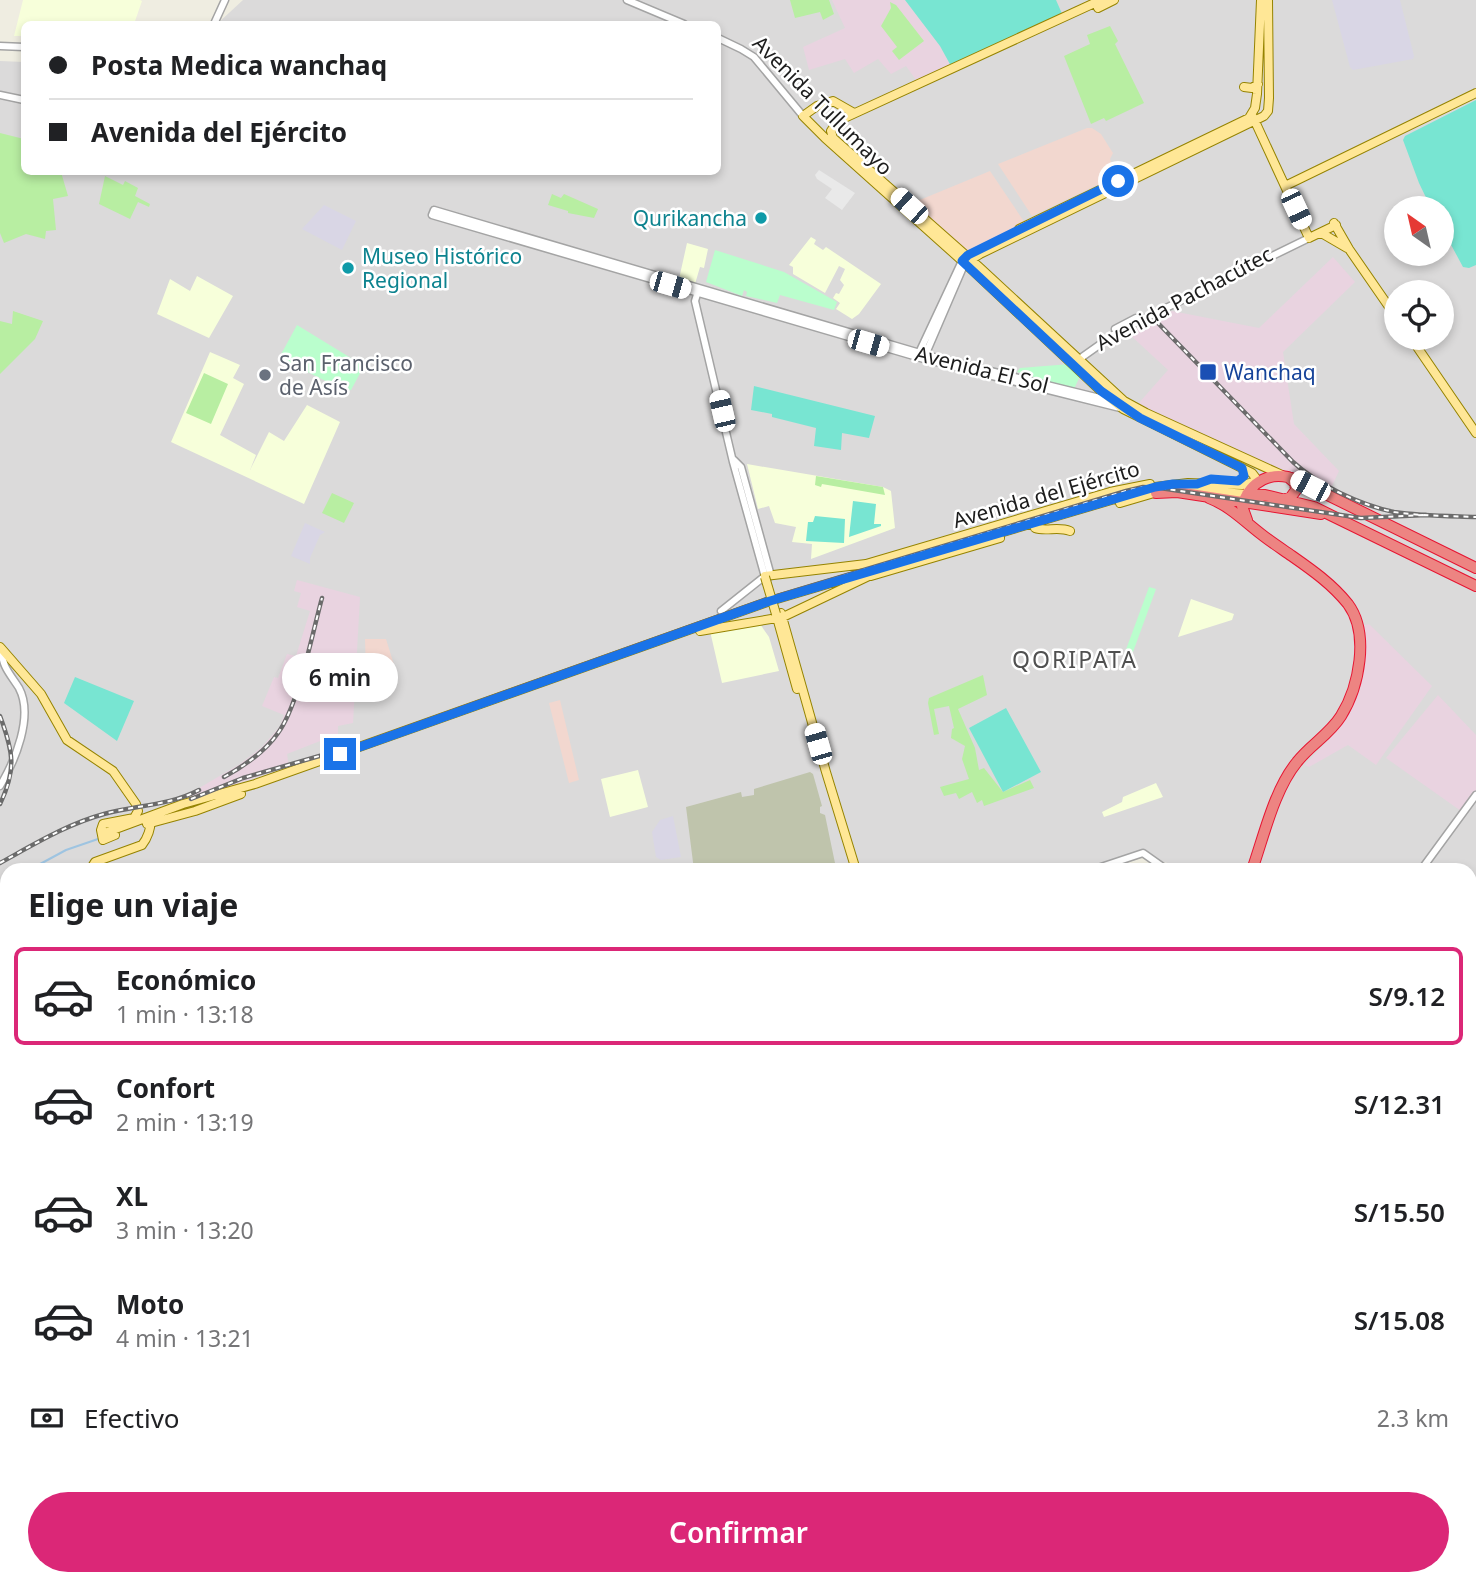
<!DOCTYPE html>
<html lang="es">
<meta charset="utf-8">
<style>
body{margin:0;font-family:"Noto Sans",sans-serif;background:#f6f6f6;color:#202124;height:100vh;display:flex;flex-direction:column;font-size:26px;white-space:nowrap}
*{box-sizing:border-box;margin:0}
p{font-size:23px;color:#757577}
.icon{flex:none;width:38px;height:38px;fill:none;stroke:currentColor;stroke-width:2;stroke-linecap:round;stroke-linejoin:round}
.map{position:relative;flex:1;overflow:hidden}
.drawer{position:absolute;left:0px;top:863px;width:1477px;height:723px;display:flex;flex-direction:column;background:#fff;border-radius:21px 21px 0 0;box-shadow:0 4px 10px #0003}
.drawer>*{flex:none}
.banner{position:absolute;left:21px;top:21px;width:700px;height:154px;border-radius:10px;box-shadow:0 4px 10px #0003;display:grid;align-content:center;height:154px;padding:0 28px;background:#fff}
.needle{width:46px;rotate:326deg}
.controls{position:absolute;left:1384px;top:196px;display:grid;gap:14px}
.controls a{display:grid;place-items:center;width:70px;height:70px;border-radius:50%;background:#fff;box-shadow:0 4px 10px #0003;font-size:35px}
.end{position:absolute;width:32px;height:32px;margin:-16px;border:9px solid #1a73e8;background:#fff;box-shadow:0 0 0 4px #fff}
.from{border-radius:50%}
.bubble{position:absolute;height:49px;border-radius:24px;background:#fff;box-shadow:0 4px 10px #0003;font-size:23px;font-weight:600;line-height:49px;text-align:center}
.car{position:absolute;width:21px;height:42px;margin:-21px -10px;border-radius:9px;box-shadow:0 0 5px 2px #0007;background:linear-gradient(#fff 24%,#345 0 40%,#fff 0 76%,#345 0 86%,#fff 0)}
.banner b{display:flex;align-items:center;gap:24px;height:66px;font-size:26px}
.banner b+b{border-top:2px solid #e0e0e0}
.banner i{width:18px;height:18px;background:#202124}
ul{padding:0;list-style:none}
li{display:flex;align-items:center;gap:21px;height:98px;margin:0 14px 10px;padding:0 14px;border:4px solid transparent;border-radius:10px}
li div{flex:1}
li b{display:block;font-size:26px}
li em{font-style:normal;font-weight:600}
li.on{border-color:#db2777}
li>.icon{width:63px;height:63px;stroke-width:1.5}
h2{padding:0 28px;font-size:32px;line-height:84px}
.pay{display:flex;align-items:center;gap:18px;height:77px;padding:0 28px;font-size:26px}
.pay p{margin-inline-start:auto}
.button{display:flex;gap:14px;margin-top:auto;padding:14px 28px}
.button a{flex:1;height:80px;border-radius:42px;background:#db2777;color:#fff;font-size:28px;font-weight:600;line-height:80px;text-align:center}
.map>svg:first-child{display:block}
.residential{fill:#dbdada;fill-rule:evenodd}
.commercial{fill:#f2d7cf}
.industrial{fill:#e9d3e0}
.education{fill:#f7ffda}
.construction{fill:#bfc4ac}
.grass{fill:#b8eea2}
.park{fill:#bafecd}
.pitch{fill:#78e5d2}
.parking{fill:#e9e9e9}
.plaza{fill:#d9d6e5}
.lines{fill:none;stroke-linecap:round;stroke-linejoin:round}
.stream{stroke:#9ec4e1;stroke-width:2}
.river{stroke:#9ec4e1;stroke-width:8}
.minor-casing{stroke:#a4a4a4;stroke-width:9}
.major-casing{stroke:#958300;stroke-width:10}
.highway-casing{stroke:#e61532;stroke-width:12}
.minor{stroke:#fff;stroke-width:6}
.major{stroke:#ffe796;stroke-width:8}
.highway{stroke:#ed8482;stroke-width:10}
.rail-casing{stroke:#6b6b6b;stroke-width:4.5}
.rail{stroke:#fff;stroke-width:2;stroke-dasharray:5;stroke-linecap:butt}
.major-bridge-casing{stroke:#958300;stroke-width:10;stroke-linecap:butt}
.major-bridge{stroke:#ffe796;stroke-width:8}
.route{stroke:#1a73e8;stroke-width:9}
.culture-dot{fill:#0f9aa8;stroke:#fff;stroke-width:2.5}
.transit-dot{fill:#1a4fb4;stroke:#fff;stroke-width:2.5}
.worship-dot{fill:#6b7280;stroke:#fff;stroke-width:2.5}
.labels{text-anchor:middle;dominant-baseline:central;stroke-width:5;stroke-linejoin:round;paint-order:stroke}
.street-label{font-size:21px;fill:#1d1d1d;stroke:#fff}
.culture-label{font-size:21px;fill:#0d838f;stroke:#fff;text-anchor:end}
.worship-label{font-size:21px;fill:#5b616d;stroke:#fff;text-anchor:start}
.transit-label{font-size:21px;fill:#164399;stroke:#fff;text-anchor:start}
.neighbourhood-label{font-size:23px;letter-spacing:2px;fill:#505050;stroke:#fff}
</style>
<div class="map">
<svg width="1476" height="1584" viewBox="0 0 1476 1584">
<rect width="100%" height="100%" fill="#efede1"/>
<!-- residential -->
<path class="residential" d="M243 0H1476V1262L1470 1260V870H1248L1183 867 1144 857 1106 870H7V1204L0 1202V61L24 62V172H718V24H217ZM1396 208H1442V254H1396ZM1396 292H1442V338H1396Z
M7 1348V1578H120L121 1584H0V1353Z
M179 1578H297L299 1584H177Z
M1144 1578 1145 1584H671L670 1579Z
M364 1579H465L466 1584H367Z"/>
<!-- commercial -->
<path class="commercial" d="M1087 128H1092L1101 134 1111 150 1113 153 1110 159 1116 176 1032 216 998 164Z
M990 171 1025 223 966 252 910 204Z
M365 639H386L395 668 396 687 374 688V673H366Z
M560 700 579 780 569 783 549 703Z"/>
<!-- industrial -->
<path class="industrial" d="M832 0H905L940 46 951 66 916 80 906 66 891 74 878 59 854 73 845 59 809 70 803 47 845 28Z
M1333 257 1355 282 1283 352 1294 424 1339 471 1330 490 1235 450 1232 452 1138 404 1168 370 1128 333 1172 311 1259 328Z
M297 580 360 597 353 723 338 726V734L287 754 289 766 190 800 189 794 240 764 262 747 280 726 284 715 262 706 274 677 278 678 287 654 296 656 310 611 297 607 301 593 294 591Z
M1369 624 1432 686 1376 765 1348 745 1309 767 1305 765 1335 733 1350 709 1355 698 1360 626Z
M1438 695 1476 735V790L1461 811 1386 758Z"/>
<!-- education -->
<path class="education" d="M23 0H140L142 1 134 24H24V36H14Z
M811 237 816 240 814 244 823 250 826 247 881 284 859 314 852 319 836 309 840 303 833 298 836 293 839 294 844 285 840 280 845 269 839 266 825 293 793 274V267L789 265Z
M687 243 708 249 704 268 700 267 695 284 679 279Z
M197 276 233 296 209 338 157 314 170 279 190 291Z
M210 352 240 365 233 378 244 384 220 435 256 455 250 470 269 432 284 441 307 405 340 422 304 504 171 442Z
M747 464 883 487 891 491 895 528 811 559 812 544 792 542 796 527 775 523 769 506 758 509Z
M1191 599 1234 614 1232 620 1178 637Z
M760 624 769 637 779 671 722 683 710 631Z
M638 770 648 807 610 817 601 779Z
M1156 783 1163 797 1104 817 1102 812 1122 802 1123 797Z"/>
<!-- construction -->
<path class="construction" d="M810 772 813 774 822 806 820 807V813L825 815 835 863H841L844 870H694L686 807 741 792 742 797 754 795V789Z"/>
<!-- grass -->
<path class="grass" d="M790 0H829L834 14 823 20 820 12 795 18Z
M890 2 896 5 924 41 899 60 892 51 897 47 881 26 891 8Z
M1110 26 1118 41 1115 44 1144 103 1106 121 1104 118 1091 124 1064 56 1090 44 1087 35Z
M0 133 24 139V172H61L68 196 53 199 56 230 46 231 45 239 26 234 4 243 0 233Z
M105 176 123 185 125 181 138 188 135 196 150 204 149 207 138 202 130 219 99 204Z
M552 194 561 198 564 194 598 209 594 218 568 213V211L548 205Z
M13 311 43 321 35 339 0 374V321L12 324Z
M204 373 228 384 211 424 186 413Z
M816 476 883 487 885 495 822 484 821 487 815 485Z
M332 493 354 503 344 523 322 513Z
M983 675 987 695 958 709 975 748 979 770 984 768 1003 792 1030 780 1034 788 984 806 982 800 977 803 972 792 959 799 956 793 944 796 940 787 969 779 962 759 965 746 951 738 952 729 954 728 949 706 934 709 939 734 934 735 928 703 929 698Z
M1470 1367 1476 1371V1584H1270L1269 1579 1470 1578Z
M666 1578 669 1584H476L475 1579Z"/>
<!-- park -->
<path class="park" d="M715 250 784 272 837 302 834 310 780 295 777 303 746 296 747 292 744 290 742 296 706 282Z
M297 325 364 366 351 390 346 391 279 358Z
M1070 364 1081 374 1074 389 1017 372 1020 368Z
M1149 587 1156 589 1133 652 1124 655Z"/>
<!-- pitch -->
<path class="pitch" d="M905 0H1056L1063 16 951 66 940 46Z
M1476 100V265L1469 268 1463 267 1442 228V208H1431L1419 183 1403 140 1405 136Z
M754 386 875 416 869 438 842 433 841 450 814 446 816 428 772 417V414L751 410Z
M853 501 876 504 874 524H881V526L849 537Z
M815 516 845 519 844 543 806 541 808 522H813Z
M75 677 134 701 117 741 64 703Z
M1006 708 1041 772 1003 792 969 728Z"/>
<!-- parking -->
<path class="parking" d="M819 170 855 193 842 210 825 198 832 189 817 179 815 175Z"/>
<!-- plaza -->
<path class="plaza" d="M1332 0H1400L1414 56 1413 59 1353 70 1350 67Z
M324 205 356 221 342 250 302 229Z
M305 523 325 532 320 535 310 558V564L291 556Z
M673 816 681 857 661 860 656 857 652 832 660 820Z"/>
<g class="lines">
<!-- stream -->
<path class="stream" d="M29 870 66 850 98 839
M0 891 7 886"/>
<!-- river -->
<path class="river" d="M1470 1032 1476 1027
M1163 1578V1584"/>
<!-- minor casing -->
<g class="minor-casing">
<path id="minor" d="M627 0 684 24
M214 24 225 0
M718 38 741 49 754 57 803 116
M0 46 24 47
M0 95 24 100
M698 291 695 301 733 462 765 577
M1115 329 1136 318
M918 355 962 261
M924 358 964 265
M1078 360 1119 331 1309 238
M1112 401 930 356 434 210 432 215 924 359 1120 408
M734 460 741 467 771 576
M721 611 765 576
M0 786C15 761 34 716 19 688 11 675 1 666 2 649
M1092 870 1143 853 1167 870
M1421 870 1476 795
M145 1578 146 1584
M203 1578 215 1584
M670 1578 674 1584
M1114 1578 1115 1584
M170 1584 172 1578
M738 1584 741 1578"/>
</g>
<!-- major casing -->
<g class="major-casing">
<path id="major" d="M1098 8 1114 0
M1244 87 1252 88 1258 84
M1253 117 1309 238 1336 225
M840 120 1101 0
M837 122 831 131 833 138 978 266 1124 401 1146 413 1282 475
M1285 186 1476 93
M1334 223 1349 249 1396 317
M1019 229 1249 118 1255 108 1257 94 1261 0
M1318 234H1323L1347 248
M967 262 980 254 1264 116 1268 111 1269 98 1268 0
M1411 338 1476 433
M1181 489 1247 494 1248 489
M1120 503 1154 493
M1035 528C1046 532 1058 526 1070 531
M765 576 866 564 1110 492 1150 484
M871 576 1000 538
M781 613 826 772 856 870
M776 614 797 689
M700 631 783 617 869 576
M0 647 41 694 67 740 113 771 136 804 138 811 134 818 103 824 101 830 103 840 115 835
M147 824 195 811 241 794
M102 834 183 804 255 784 770 601 1155 487 1188 483 1242 485 1258 481 1252 473 1123 409 1101 391 969 267 825 138 803 116 817 106 833 101 854 113
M90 870 95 862 142 845C147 839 152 827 150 819
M0 1105 7 1090
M1185 1578 1186 1584"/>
</g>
<!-- highway casing -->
<g class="highway-casing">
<path id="highway" d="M1156 493 1177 492 1321 514
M1247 494 1265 495 1314 507 1476 586
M1209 498C1230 506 1244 521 1261 534 1271 542 1282 549 1292 556 1312 570 1332 584 1348 604 1370 634 1359 687 1341 716 1329 735 1310 745 1297 762 1274 790 1264 836 1252 870
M1283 500 1291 497 1296 490 1295 483 1288 477
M1247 520 1242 506C1250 480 1272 470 1297 480L1476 568
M0 1200 7 1202"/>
</g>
<!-- minor -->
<use href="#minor" class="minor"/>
<!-- major -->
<use href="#major" class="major"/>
<!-- highway -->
<use href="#highway" class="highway"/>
<!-- rail casing -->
<g class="rail-casing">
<path id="rail" d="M1156 321 1293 462C1318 485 1360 505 1394 512 1421 516 1449 516 1476 517
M0 716C13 751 17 769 0 804
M224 777C244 766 265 752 278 733 299 704 312 634 322 598
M191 799 243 778 361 744 764 600 1126 491 1143 487 1160 488 1361 518 1426 515
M0 863C33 845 67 824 104 814 136 805 169 806 199 790"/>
</g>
<!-- rail -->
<use href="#rail" class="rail"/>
<!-- major-bridge casing -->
<g class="major-bridge-casing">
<path id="major-bridge" d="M765 577 776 614"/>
</g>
<!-- major-bridge -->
<use href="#major-bridge" class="major-bridge"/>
</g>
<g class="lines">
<!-- route -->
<path class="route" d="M340 754 770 601 1155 487 1173 484H1197L1211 479 1238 481 1244 476 1242 468 1140 418 1101 391 962 261 968 255 1118 181"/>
</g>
<!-- markers -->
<g class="culture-dot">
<circle cx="761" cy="218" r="7"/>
<circle cx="348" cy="268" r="7"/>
</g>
<rect class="transit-dot" x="1199" y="363" width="18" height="18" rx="3.5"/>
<circle class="worship-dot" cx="265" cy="375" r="7"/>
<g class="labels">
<!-- street labels -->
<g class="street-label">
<text transform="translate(823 105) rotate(45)">Avenida Tullumayo</text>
<text transform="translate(1184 298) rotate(-28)">Avenida Pachacútec</text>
<text transform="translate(982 369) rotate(14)">Avenida El Sol</text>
<text transform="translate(1046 494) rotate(-16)">Avenida del Ejército</text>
</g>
<!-- culture labels -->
<g class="culture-label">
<text x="747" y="218">Qurikancha</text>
<text x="362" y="256" text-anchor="start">Museo Histórico<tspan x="362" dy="24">Regional</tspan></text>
</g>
<!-- worship labels -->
<g class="worship-label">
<text x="279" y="363">San Francisco<tspan x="279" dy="24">de Asís</tspan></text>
</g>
<!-- transit labels -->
<g class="transit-label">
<text x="1224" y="372">Wanchaq</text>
</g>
<!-- neighbourhood labels -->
<g class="neighbourhood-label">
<text x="1075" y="659">QORIPATA</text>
</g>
</g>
</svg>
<div class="controls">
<a><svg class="needle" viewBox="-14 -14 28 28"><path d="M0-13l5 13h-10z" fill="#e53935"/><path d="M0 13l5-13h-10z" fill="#757577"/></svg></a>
<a><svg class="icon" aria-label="locate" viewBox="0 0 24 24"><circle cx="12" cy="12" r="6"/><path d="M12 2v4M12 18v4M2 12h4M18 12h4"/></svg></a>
</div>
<i class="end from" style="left:1118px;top:181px"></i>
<i class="end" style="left:340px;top:754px"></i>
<div class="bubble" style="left:282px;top:653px;width:116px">6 min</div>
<i class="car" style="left:909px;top:206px;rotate:312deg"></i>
<i class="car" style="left:1296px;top:209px;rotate:155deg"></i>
<i class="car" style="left:670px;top:285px;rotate:106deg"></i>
<i class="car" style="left:868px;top:343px;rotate:106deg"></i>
<i class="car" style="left:722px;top:411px;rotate:347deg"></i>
<i class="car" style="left:1310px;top:486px;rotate:297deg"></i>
<i class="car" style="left:818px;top:744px;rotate:344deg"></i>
<div class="banner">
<b><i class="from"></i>Posta Medica wanchaq</b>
<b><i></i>Avenida del Ejército</b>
</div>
<section class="drawer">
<h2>Elige un viaje</h2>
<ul>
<li class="on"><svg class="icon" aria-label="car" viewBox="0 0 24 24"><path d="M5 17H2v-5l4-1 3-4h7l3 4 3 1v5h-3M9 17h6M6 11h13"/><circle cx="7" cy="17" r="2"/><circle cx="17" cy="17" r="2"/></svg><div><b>Económico</b><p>1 min · 13:18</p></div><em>S/9.12</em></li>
<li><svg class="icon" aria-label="car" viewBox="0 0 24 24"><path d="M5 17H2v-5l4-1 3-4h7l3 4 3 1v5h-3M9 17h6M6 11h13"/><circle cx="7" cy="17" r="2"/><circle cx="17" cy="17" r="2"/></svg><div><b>Confort</b><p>2 min · 13:19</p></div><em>S/12.31</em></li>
<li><svg class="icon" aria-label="car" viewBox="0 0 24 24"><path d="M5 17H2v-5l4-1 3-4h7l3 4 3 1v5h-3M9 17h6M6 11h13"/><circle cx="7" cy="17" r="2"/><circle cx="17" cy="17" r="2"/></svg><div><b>XL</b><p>3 min · 13:20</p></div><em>S/15.50</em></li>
<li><svg class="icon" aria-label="car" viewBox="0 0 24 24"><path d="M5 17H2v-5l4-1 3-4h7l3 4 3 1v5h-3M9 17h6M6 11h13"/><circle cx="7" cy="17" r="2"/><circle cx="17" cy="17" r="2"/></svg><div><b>Moto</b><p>4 min · 13:21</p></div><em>S/15.08</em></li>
</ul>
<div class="pay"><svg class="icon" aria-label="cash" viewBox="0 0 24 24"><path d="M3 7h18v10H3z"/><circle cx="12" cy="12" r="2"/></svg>Efectivo<p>2.3 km</p></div>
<div class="button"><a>Confirmar</a></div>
</section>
</div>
